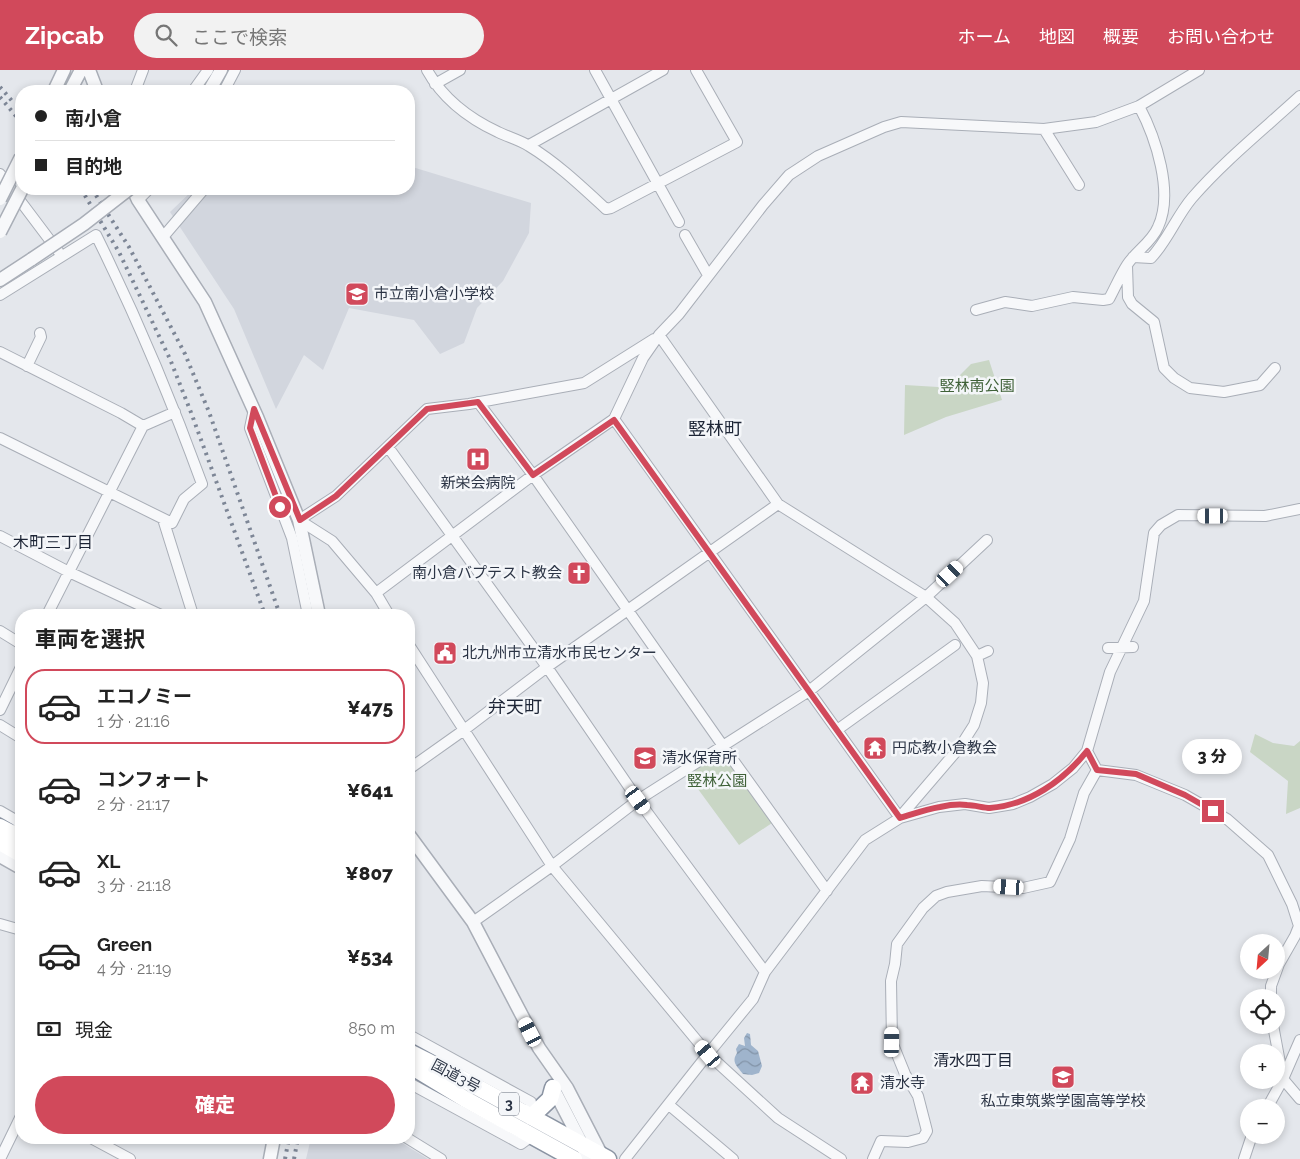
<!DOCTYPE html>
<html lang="ja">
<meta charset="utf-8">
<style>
body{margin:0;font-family:Raleway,"Noto Sans JP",sans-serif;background:#f2f2f2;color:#222;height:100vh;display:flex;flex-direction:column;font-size:19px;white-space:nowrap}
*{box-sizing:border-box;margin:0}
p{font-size:16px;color:#767676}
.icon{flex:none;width:28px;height:28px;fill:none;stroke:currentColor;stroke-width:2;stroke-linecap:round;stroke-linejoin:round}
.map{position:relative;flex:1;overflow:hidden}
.drawer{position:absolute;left:15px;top:539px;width:400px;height:535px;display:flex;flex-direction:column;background:#fff;border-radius:20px;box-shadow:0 2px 8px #0003}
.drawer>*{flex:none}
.guide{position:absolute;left:15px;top:15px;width:400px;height:110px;border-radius:20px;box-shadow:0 2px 8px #0003;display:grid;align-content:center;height:110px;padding:0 20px;background:#fff}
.needle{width:32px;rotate:206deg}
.buttons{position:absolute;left:1240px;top:864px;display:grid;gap:10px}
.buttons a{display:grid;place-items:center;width:45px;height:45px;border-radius:50%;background:#fff;box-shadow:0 2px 8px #0003;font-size:25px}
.end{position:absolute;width:22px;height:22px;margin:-11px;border:6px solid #d1495b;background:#fff;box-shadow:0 0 0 2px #fff}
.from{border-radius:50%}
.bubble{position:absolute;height:35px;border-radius:18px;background:#fff;box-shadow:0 2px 8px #0003;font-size:16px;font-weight:800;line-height:35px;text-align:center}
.car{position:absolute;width:15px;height:30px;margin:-15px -8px;border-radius:6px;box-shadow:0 0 4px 1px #0007;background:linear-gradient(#fff 24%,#345 0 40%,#fff 0 76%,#345 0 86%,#fff 0)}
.guide b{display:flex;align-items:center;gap:18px;height:48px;font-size:19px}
.guide b+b{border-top:1px solid #e0e0e0}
.guide i{width:12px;height:12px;background:#222}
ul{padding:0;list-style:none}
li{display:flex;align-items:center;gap:15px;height:75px;margin:0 10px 8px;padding:0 10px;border:2px solid transparent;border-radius:20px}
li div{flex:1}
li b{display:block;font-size:19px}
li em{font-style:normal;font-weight:800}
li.selected{border-color:#d1495b}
li>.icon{width:45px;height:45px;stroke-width:1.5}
h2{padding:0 20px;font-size:22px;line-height:60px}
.pay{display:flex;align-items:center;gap:12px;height:55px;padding:0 20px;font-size:19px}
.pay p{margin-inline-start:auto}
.action{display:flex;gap:10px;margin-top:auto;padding:10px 20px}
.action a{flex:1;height:58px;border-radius:30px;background:#d1495b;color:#fff;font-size:20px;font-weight:800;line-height:58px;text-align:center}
header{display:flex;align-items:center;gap:30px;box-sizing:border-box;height:70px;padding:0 25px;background:#d1495b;color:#fff}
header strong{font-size:24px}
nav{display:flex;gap:28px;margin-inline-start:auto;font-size:18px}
.search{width:350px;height:45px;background:#f2f2f2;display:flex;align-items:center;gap:12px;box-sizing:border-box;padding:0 18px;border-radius:28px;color:#767676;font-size:19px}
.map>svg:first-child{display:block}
.built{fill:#d2d6de}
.green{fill:#c9d6c5}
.water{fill:url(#water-waves)}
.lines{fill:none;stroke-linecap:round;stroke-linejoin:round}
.minor-casing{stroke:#a9aeb7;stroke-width:12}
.tertiary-casing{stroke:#a9aeb7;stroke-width:15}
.trunk-casing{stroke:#8b94a3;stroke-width:19}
.minor{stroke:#f7f8fa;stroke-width:10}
.tertiary{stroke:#f7f8fa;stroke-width:12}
.trunk{stroke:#fff;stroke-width:16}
.rail{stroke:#7d8696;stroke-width:4;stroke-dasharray:2.5 5;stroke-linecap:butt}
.tertiary-bridge-casing{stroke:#a9aeb7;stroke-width:15;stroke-linecap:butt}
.tertiary-bridge{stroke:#f7f8fa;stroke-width:12}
.route{stroke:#d1495b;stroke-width:6}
.labels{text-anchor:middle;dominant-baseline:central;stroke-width:5;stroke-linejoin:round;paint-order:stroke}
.shield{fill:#f4f6f9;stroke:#676e7b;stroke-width:1}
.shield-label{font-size:14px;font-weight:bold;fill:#2b3445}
.poi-label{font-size:15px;fill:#2b3445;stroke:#f4f6f9;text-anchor:start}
.park-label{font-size:15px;fill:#3f6138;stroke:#f4f6f9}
.street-label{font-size:15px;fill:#2b3445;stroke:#f4f6f9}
.neighbourhood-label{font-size:16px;fill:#1d2536;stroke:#f4f6f9}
.quarter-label{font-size:18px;fill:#1d2536;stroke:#f4f6f9}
</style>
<header>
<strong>Zipcab</strong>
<div class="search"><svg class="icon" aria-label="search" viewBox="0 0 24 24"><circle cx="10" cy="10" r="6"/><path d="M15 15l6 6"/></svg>ここで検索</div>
<nav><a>ホーム</a><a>地図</a><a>概要</a><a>お問い合わせ</a></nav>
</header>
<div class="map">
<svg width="1300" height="1089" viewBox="0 0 1300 1089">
<defs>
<pattern id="water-waves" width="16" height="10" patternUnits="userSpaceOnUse" patternTransform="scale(1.25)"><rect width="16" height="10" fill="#9fb4cc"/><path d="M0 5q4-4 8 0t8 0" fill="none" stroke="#8293a7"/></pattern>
</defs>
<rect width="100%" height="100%" fill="#e4e7ec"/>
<!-- built -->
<path class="built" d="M409 96 531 133 529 163 503 211 477 238 464 273 440 284 414 250 349 238 323 300 304 285 276 339 234 239 170 142 194 119H409Z
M311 1068H394L428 1089H306Z"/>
<!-- green -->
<path class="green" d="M989 290 1002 330 946 347 904 365 905 315 938 317 948 314 959 306 971 294Z
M1255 664 1273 673 1294 676 1300 671V738L1286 744 1288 711 1250 682Z
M717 683 723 685 772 753 739 775 687 704Z"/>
<!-- water -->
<path class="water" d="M747 963 750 964 751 975 758 981 762 996 759 1003 752 1005 743 1004C737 996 731 992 737 983L736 979 739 974 745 976 744 968Z"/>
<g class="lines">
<!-- minor casing -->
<g class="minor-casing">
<path id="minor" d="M427 0C443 29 468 48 498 62 508 67 520 70 529 76 557 93 582 117 606 139L611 138 737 72 696 0
M595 0 679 152
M435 14 460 0
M135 21 143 0
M193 21 208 0
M224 21 235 0
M1044 59 1079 115
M529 75 663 0
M0 104 58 181
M138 130 149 119
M685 165 708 205
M163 167 204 119
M1133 187 1151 188C1168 170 1176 147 1192 128 1224 91 1264 59 1300 26
M1127 196 1128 227 1132 234 1154 252 1164 298 1174 308 1190 318 1224 322 1260 315 1275 298
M0 225 96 165C136 246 171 329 202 414L184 429 172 453 0 368
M976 240 1005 232 1032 236 1073 227 1103 230 1109 229C1115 218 1120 206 1127 195 1135 182 1152 172 1158 157 1174 123 1156 68 1139 36
M659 265 778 434 926 527 955 553 977 586 983 613 981 633 974 655 960 677 900 747
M0 282 121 343 143 356
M27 296 41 267 40 263
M478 332 533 405 723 676 827 821
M254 339 250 358 292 468 308 545
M614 349 900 748
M388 377 547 597 638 730 765 902
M163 449 193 545
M0 466 69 502 161 545
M376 523 533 405 614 349 643 288 659 265 679 244 763 135 789 105 818 86 884 57 901 52 1044 59 1096 52 1139 36 1199 0
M47 545 143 356 175 342
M389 545 376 523 332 471 299 450 336 426 427 339 469 334 584 313 654 269
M0 561 21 574
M409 575 552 796 708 984 625 1089
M1108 578 1133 577
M977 586 988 581
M0 640 21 597
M0 655 21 668
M837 660 955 575
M1087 681 1097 700
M409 699 464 660 547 597 778 434
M1097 700 1136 705 1185 725 1227 749 1268 785 1292 834 1299 856 1295 866 1279 894 1271 916V928
M0 741 19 752
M473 852 552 796 638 730 809 621 926 527 987 470
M0 854 21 860
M1273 955 1283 1009 1300 1029
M409 965 531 1032V1047
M409 1013 521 1074 532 1066
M669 1035 733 1089
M1267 1038 1283 1009 1300 970
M91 1068 130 1089
M407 1068 441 1089
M1 1087 21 1046
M841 1089 778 1048 708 984 753 929 765 902 865 770 900 748 939 737 965 734 989 738 1013 734 1030 727 1053 714 1073 698 1087 681 1110 602 1144 531 1154 463 1161 455 1178 445 1265 446 1300 439
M873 1089 881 1071 908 1072 923 1068 927 1061 918 1026 905 1004 892 972 891 911 895 894 897 874 923 838 936 826 947 822 982 816 1023 818 1050 812 1070 769 1084 723 1097 700
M1244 1089 1252 1065"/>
</g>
<!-- tertiary casing -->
<g class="tertiary-casing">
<path id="tertiary" d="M89 0 97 21
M54 21 64 0
M70 21 81 0
M209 21 221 0
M133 119 138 130 205 232 257 347 299 450 319 545
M0 210 32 189
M19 752 21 753
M409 765 473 852 539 978 567 1018 603 1088
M0 786 21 798
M552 1016 582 1074 587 1089
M270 1089 274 1068"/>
</g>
<!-- trunk casing -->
<g class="trunk-casing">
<path id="trunk" d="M0 757 21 768
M0 772 21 784
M409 982 457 1006 608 1089
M409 995 465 1029 574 1089
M531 1047 550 1029 553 1018"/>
</g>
<!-- minor -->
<use href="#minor" class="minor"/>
<!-- tertiary -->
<use href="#tertiary" class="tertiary"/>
<!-- trunk -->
<use href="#trunk" class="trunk"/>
<!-- rail -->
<path class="rail" d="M0 17 13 32
M0 27 21 52
M81 119 119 182 170 289 192 345 265 545
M92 119 129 177 185 284 209 342 280 545
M285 1089 289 1068
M294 1089 298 1068"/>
<!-- tertiary-bridge casing -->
<g class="tertiary-bridge-casing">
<path id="tertiary-bridge" d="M0 129 21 87
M0 162 22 119
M32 189 84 154 129 119"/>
</g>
<!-- tertiary-bridge -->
<use href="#tertiary-bridge" class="tertiary-bridge"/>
</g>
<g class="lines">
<!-- route -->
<path class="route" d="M280 437 250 358 254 339 300 450 336 426 427 339 478 332 533 405 614 350 900 748C913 744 927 739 940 737 949 735 959 734 967 735 975 735 983 738 990 738 1029 735 1063 711 1087 681L1097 700 1136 704 1185 725 1213 741"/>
</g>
<!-- icons -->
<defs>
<g id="school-square" transform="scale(1.25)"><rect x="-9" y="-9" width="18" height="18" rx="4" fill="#d1495b" stroke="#f4f6f9"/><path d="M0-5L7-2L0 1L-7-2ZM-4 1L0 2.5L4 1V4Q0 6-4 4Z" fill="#fff"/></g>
<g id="hospital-square" transform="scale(1.25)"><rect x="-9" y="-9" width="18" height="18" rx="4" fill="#d1495b" stroke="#f4f6f9"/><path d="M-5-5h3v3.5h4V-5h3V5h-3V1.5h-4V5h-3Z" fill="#fff"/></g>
<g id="church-square" transform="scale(1.25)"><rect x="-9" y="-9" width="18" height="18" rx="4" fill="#d1495b" stroke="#f4f6f9"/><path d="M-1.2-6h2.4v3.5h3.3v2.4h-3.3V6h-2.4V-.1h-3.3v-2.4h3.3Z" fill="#fff"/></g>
<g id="civic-square" transform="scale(1.25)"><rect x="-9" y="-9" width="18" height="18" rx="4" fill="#d1495b" stroke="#f4f6f9"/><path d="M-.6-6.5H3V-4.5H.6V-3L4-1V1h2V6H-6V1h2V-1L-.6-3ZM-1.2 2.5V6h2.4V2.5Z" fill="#fff"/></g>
<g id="temple-square" transform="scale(1.25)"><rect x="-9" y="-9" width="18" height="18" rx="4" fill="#d1495b" stroke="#f4f6f9"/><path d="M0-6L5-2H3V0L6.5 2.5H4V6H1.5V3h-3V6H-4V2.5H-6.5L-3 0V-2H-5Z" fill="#fff"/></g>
</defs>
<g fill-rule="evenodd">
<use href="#school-square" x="357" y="224"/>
<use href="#hospital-square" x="478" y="389"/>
<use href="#church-square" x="579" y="503"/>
<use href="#civic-square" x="445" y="583"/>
<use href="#temple-square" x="875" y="678"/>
<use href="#school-square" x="645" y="688"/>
<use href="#school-square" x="1063" y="1007"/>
<use href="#temple-square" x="862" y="1013"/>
</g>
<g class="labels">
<!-- shield labels -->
<rect class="shield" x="499" y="1022.5" width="20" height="23" rx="4"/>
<g class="shield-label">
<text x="509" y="1034">3</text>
</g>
<!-- poi labels -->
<g class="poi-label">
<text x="374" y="224">市立南小倉小学校</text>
<text x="478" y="413" text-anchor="middle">新栄会病院</text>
<text x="562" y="503" text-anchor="end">南小倉バプテスト教会</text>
<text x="462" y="583">北九州市立清水市民センター</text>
<text x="892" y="678">円応教小倉教会</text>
<text x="662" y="688">清水保育所</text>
<text x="880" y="1013">清水寺</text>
<text x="1063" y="1031" text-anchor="middle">私立東筑紫学園高等学校</text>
</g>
<!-- park labels -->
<g class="park-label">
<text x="977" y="316">竪林南公園</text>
<text x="717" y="711">竪林公園</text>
</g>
<!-- street labels -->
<g class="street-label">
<text transform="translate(456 1006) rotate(28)">国道3号</text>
</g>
<!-- neighbourhood labels -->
<g class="neighbourhood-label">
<text x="53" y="472">木町三丁目</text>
<text x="973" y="990">清水四丁目</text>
</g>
<!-- quarter labels -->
<g class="quarter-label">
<text x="715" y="358">竪林町</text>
<text x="515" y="636">弁天町</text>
</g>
</g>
</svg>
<div class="buttons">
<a><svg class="needle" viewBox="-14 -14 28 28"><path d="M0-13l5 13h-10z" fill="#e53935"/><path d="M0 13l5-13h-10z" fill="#767676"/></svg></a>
<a><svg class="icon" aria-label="locate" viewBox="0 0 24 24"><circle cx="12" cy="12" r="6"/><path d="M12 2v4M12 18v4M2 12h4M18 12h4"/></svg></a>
<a>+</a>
<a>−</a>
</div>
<i class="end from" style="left:280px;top:437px"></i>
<i class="end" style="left:1213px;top:741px"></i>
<div class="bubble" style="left:1182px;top:669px;width:60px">3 分</div>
<i class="car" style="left:1213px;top:446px;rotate:270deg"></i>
<i class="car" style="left:950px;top:504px;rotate:47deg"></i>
<i class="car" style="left:638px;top:730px;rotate:144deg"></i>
<i class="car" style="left:1009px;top:817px;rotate:273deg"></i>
<i class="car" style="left:530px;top:962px;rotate:333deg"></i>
<i class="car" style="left:892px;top:972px;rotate:1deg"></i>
<i class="car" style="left:708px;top:984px;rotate:320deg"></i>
<div class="guide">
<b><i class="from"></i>南小倉</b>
<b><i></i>目的地</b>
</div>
<section class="drawer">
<h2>車両を選択</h2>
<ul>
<li class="selected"><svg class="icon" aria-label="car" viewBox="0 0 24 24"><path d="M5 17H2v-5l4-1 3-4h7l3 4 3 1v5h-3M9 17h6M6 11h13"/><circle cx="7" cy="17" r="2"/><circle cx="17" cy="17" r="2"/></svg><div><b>エコノミー</b><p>1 分 · 21:16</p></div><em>¥475</em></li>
<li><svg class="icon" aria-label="car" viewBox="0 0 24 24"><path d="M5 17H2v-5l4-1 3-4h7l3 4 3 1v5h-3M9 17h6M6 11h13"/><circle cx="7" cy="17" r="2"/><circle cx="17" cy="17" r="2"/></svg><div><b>コンフォート</b><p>2 分 · 21:17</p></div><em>¥641</em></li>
<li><svg class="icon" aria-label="car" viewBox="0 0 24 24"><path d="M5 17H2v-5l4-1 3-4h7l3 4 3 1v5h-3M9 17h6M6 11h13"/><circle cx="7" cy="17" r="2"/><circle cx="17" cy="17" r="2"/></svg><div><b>XL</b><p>3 分 · 21:18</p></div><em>¥807</em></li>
<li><svg class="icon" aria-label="car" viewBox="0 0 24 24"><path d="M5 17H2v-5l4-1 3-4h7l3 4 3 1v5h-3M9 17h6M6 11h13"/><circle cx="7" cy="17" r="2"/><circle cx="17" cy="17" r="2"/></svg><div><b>Green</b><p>4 分 · 21:19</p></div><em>¥534</em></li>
</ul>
<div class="pay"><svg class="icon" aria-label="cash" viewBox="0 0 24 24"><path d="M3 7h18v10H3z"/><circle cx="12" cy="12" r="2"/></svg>現金<p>850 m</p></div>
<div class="action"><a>確定</a></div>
</section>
</div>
